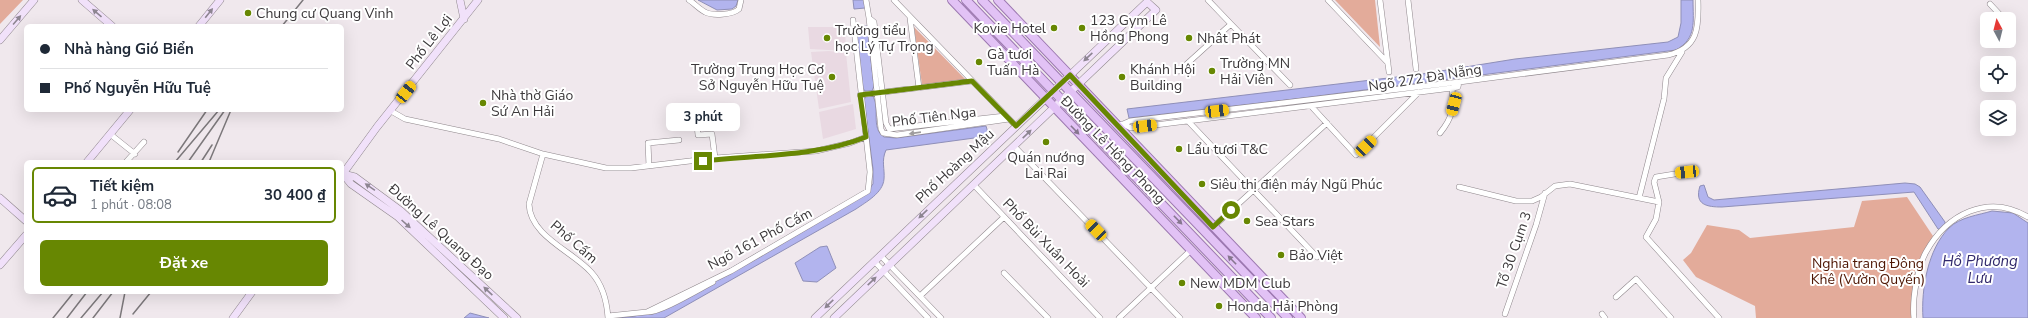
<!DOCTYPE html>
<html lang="vi">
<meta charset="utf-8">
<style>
body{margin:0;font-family:"Nunito Sans",sans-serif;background:#f6f6f7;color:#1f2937;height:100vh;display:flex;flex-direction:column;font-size:15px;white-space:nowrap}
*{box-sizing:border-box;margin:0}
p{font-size:13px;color:#747a83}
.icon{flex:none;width:22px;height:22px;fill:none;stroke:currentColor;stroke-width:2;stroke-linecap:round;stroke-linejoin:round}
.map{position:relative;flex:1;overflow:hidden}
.sheet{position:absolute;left:24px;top:160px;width:320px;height:134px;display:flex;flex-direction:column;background:#fff;border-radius:6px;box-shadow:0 4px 16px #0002}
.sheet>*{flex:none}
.banner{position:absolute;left:24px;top:24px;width:320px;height:88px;border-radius:6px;box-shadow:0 4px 16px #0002;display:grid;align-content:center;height:88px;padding:0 16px;background:#fff}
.needle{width:26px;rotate:353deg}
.fabs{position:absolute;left:1980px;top:12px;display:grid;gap:8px}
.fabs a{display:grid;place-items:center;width:36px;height:36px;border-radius:6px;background:#fff;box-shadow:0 4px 16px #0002;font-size:20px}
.end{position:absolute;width:18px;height:18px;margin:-9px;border:5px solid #678702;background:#fff;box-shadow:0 0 0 2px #fff}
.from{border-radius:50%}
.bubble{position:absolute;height:28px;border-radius:6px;background:#fff;box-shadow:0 4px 16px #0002;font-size:13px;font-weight:700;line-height:28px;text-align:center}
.car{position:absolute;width:12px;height:24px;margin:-12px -6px;border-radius:5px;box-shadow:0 0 3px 1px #0007;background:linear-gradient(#f5c518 24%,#345 0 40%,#f5c518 0 76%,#345 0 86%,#f5c518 0)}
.banner b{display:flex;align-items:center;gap:14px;height:38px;font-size:15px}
.banner b+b{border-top:1px solid #e0e1e3}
.banner i{width:10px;height:10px;background:#1f2937}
ul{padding:7px 0 0;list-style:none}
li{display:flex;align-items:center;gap:12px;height:56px;margin:0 8px 6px;padding:0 8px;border:2px solid #e0e1e3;border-radius:6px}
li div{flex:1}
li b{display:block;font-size:15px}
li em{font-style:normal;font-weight:700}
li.selected{border-color:#678702}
li>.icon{width:36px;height:36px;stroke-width:1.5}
.primary-button{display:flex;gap:8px;margin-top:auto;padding:8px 16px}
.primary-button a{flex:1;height:46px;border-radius:6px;background:#678702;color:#fff;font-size:16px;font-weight:700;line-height:46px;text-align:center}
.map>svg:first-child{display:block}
.built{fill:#e9d9e2}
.green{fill:#e3ab9a}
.water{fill:#b2b4ee;stroke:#8f8fb8}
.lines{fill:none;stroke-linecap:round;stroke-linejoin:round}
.street-casing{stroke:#8f878c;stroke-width:6}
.secondary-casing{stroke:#8f878c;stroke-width:8}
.primary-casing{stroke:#9c78b0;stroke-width:10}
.street{stroke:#fff;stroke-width:5}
.secondary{stroke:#f1e1fa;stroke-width:7}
.primary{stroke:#e2c2f5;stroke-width:8}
.rail{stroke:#7c787b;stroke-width:1.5}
.oneway{fill:#8d8591}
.oneway2{fill:#87778f}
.oneway3{fill:#9e9c9d}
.route{stroke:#678702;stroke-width:5}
.poi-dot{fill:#678702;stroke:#fff;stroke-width:1.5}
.labels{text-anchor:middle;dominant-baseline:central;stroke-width:4;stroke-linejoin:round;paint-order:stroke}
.poi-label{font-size:14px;fill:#3c393b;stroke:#fff;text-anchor:start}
.street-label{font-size:14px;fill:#3c393b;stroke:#fff}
.park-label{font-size:14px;fill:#4e1603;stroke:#fff}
.water-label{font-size:15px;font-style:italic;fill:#31296c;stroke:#fff}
</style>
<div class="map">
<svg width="2028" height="318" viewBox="0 0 2028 318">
<rect width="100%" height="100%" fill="#f0e8ed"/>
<!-- built -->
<path class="built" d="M808 27H845L846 51 810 49Z
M829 51 846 53 851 102 819 109 811 52Z
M853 104 856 129 823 139 819 112Z"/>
<!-- green -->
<path class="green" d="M0 0H23L0 24Z
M1335 0H1375L1380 47Z
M914 27 965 79 922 85Z
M1907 197 1933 236 1915 270 1911 318H1756L1755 306 1696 277 1683 260 1691 253 1707 225 1739 230 1750 238 1854 227 1862 201Z"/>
<!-- water -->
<path class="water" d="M698 0H738L736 6 732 9 717 10Z
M853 0H864L865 8 854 9Z
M1681 0H1693C1693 22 1697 38 1676 50L1294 99 1129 118 1127 109 1422 74 1515 59 1668 42 1678 37 1681 23Z
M867 26 874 86 872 91H865L862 87 856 27Z
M872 95C881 107 870 128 884 137L896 138 986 126 989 136 886 150C881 161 885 169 884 179 883 193 866 202 856 209L664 318H618L635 316 662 308 869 189 873 184V169L864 100 866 96Z
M1905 183 1915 184 1920 187 1945 222V227L1942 230 1938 229 1914 192 1722 207C1707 207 1694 205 1700 186L1704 185 1708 197 1714 200Z
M1992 211 2013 213 2028 223V318H1923C1921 289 1928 249 1949 228 1960 217 1979 215 1992 211Z
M827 246 836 268 817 282 803 281 795 263 820 247Z
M470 313 489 318H464Z"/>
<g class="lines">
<!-- street casing -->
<g class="street-casing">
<path id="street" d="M689 0C694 3 699 9 705 12 712 16 733 15 739 9L741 0
M866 0 869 18 874 22 886 123 889 129 1005 116
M894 0 1016 126
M1208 0 1231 24
M1328 0 1388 63
M1380 0 1389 72
M1408 0 1416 69
M1990 4 2004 19
M869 18 881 129 883 133 897 135 1009 119
M910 18 919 88
M1179 71 1231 24 1290 85
M860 95 972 81
M1312 107 1356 155 1419 92
M391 111 405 119 499 139 543 154 606 168H631L715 158 816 151 850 143 866 137
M1188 121 1317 257
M1123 124 1130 121 1459 82
M697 125 698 135 712 134 715 158
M1117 125 1123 124 1131 128 1452 88 1458 87 1459 82 1668 55C1698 48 1699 28 1698 0
M1440 133C1453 117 1454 108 1452 88
M110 134 135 154
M1014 146 1180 318
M543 154 529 204C530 236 572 251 591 272 602 284 607 302 608 318
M126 162 144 142
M649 166 648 143 679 140
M973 184 1100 318
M1459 187 1516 201H1532L1541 197 1555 186 1570 184 1659 202 1656 219 1646 237 1719 318
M1639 198 1664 99 1666 78 1682 52
M1659 202 1654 182 1656 177 1687 172
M1213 227 1327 123
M880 255 941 318
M874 261 928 318
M1004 273 1048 318
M920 296 1004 217
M1616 297 1636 279 1671 318
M647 312C660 313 699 289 713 282
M1505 314 1536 225 1545 193
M1602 314 1605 318
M608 316 647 312 731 271 868 191 870 172 853 20
M1119 318 1191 250
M1914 318C1912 301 1917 268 1926 252 1947 214 1988 193 2028 217"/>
</g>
<!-- secondary casing -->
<g class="secondary-casing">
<path id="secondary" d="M82 0 112 26
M460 0 464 19
M199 26 220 0
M0 40 34 0
M87 162 130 110
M343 174 355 177 401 211 517 318
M343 174 351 184 398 217 504 318
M342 175 377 127 478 0
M0 198 26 221
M0 265 26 235
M233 318 252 292
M815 318 1147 2 1156 10 834 318"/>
</g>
<!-- primary casing -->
<g class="primary-casing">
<path id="primary" d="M952 0 1256 318
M966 0 1271 318
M982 0 1288 318
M998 0 1301 318"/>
</g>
<!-- street -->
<use href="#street" class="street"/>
<!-- secondary -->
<use href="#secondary" class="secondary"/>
<!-- primary -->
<use href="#primary" class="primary"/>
<!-- rail -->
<path class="rail" d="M282 26 303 0
M178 152 207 110
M175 162 219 110
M188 162 225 110
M201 162 212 145
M209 162 231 110
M133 314 151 292
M53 318 74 292
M67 318 87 292
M81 318 103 292
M93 318 113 292
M120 318 125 292"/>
</g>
<!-- one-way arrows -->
<defs><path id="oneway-solid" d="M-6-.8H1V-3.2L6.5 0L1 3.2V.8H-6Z"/></defs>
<g class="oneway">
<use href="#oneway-solid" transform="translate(97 13) rotate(-139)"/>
<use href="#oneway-solid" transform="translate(209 13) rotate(-51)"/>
<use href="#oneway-solid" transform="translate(17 20) rotate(-49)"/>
<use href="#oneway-solid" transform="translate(1088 57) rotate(137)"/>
<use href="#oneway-solid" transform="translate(1027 134) rotate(-44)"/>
<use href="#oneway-solid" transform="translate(370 187) rotate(-146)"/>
<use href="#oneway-solid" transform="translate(923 214) rotate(136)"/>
<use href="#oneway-solid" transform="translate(406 224) rotate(42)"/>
<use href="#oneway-solid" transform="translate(872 281) rotate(-44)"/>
<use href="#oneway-solid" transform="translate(488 291) rotate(-137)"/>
<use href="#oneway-solid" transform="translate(829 304) rotate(136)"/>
</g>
<g class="oneway2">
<use href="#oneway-solid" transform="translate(1075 130) rotate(46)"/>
<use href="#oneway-solid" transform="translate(1178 220) rotate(46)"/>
<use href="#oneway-solid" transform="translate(1232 260) rotate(-134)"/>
</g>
<use class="oneway3" href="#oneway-solid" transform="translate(915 133) rotate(172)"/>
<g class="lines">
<!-- route -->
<path class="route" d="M703 161C756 155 816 157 866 137L860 95 972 81 1016 126 1070 75 1213 227 1231 210"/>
</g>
<!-- markers -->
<g class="poi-dot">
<circle cx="248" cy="13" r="4"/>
<circle cx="1054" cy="28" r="4"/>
<circle cx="1082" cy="28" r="4"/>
<circle cx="827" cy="38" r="4"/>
<circle cx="1189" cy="38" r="4"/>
<circle cx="979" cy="62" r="4"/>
<circle cx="1212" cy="71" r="4"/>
<circle cx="832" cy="77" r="4"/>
<circle cx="1122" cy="77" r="4"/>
<circle cx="483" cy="103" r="4"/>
<circle cx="1046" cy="142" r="4"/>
<circle cx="1179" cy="149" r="4"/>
<circle cx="1202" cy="184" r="4"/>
<circle cx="1247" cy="221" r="4"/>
<circle cx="1281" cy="255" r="4"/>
<circle cx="1182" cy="283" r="4"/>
<circle cx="1219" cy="306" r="4"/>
</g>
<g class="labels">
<!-- poi labels -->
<g class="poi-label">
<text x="256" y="13">Chung cư Quang Vinh</text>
<text x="1090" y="20">123 Gym Lê<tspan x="1090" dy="16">Hồng Phong</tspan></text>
<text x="1046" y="28" text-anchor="end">Kovie Hotel</text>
<text x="835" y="30">Trường tiểu<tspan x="835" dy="16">học Lý Tự Trọng</tspan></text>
<text x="1197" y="38">Nhât Phát</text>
<text x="987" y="54">Gà tươi<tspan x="987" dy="16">Tuấn Hà</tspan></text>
<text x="1220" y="63">Trường MN<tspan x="1220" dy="16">Hải Viên</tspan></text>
<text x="824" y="69" text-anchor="end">Trường Trung Học Cơ<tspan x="824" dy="16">Sở Nguyễn Hữu Tuệ</tspan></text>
<text x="1130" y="69">Khánh Hội<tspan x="1130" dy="16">Building</tspan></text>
<text x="491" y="95">Nhà thờ Giáo<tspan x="491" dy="16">Sứ An Hải</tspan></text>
<text x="1187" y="149">Lẩu tươi T&amp;C</text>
<text x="1046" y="157" text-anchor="middle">Quán nướng<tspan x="1046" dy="16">Lai Rai</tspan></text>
<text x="1210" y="184">Siêu thị điện máy Ngũ Phúc</text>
<text x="1255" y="221">Sea Stars</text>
<text x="1289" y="255">Bảo Việt</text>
<text x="1190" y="283">New MDM Club</text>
<text x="1227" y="306">Honda Hải Phòng</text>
</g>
<!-- street labels -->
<g class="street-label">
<text transform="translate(429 42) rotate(-52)">Phố Lê Lợi</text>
<text transform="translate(1425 78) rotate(-9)">Ngõ 272 Đà Nẵng</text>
<text transform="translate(934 117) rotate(-7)">Phố Tiên Nga</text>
<text transform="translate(1113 150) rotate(46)">Đường Lê Hồng Phong</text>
<text transform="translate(955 166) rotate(-43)">Phố Hoàng Mậu</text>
<text transform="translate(441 232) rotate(42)">Đường Lê Quang Đạo</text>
<text transform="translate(760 239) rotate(-28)">Ngõ 161 Phố Cấm</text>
<text transform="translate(574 242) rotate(41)">Phố Cấm</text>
<text transform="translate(1046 243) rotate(46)">Phố Bùi Xuân Hoài</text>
<text transform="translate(1514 250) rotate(-71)">Tổ 30 Cụm 3</text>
</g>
<!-- park labels -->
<g class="park-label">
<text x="1868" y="263">Nghia trang Đông<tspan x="1868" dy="16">Khê (Vườn Quyến)</tspan></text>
</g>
<!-- water labels -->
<g class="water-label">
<text x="1980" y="261">Hồ Phương<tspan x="1980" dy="17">Lưu</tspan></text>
</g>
</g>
</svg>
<div class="fabs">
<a><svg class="needle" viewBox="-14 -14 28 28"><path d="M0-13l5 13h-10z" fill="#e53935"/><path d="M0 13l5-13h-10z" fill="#747a83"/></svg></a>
<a><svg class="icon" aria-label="locate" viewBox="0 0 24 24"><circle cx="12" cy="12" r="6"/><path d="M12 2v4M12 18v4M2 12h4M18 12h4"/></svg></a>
<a><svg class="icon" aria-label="layers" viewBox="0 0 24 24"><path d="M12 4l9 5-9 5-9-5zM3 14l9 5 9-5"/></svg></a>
</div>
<i class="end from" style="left:1231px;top:210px"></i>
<i class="end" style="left:703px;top:161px"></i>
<div class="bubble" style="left:666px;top:103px;width:74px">3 phút</div>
<i class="car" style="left:406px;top:92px;rotate:38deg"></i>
<i class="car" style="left:1454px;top:104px;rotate:195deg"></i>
<i class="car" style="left:1217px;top:111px;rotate:83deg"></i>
<i class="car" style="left:1145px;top:126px;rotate:83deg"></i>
<i class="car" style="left:1366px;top:146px;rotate:46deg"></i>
<i class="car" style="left:1687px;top:172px;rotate:264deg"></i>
<i class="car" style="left:1096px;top:230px;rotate:316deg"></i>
<div class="banner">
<b><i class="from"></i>Nhà hàng Gió Biển</b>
<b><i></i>Phố Nguyễn Hữu Tuệ</b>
</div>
<section class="sheet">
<ul>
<li class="selected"><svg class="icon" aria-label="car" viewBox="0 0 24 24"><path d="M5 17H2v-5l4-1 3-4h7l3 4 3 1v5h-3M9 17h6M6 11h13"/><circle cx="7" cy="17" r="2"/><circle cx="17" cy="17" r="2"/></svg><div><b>Tiết kiệm</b><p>1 phút · 08:08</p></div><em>30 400 ₫</em></li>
</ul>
<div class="primary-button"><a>Đặt xe</a></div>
</section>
</div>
